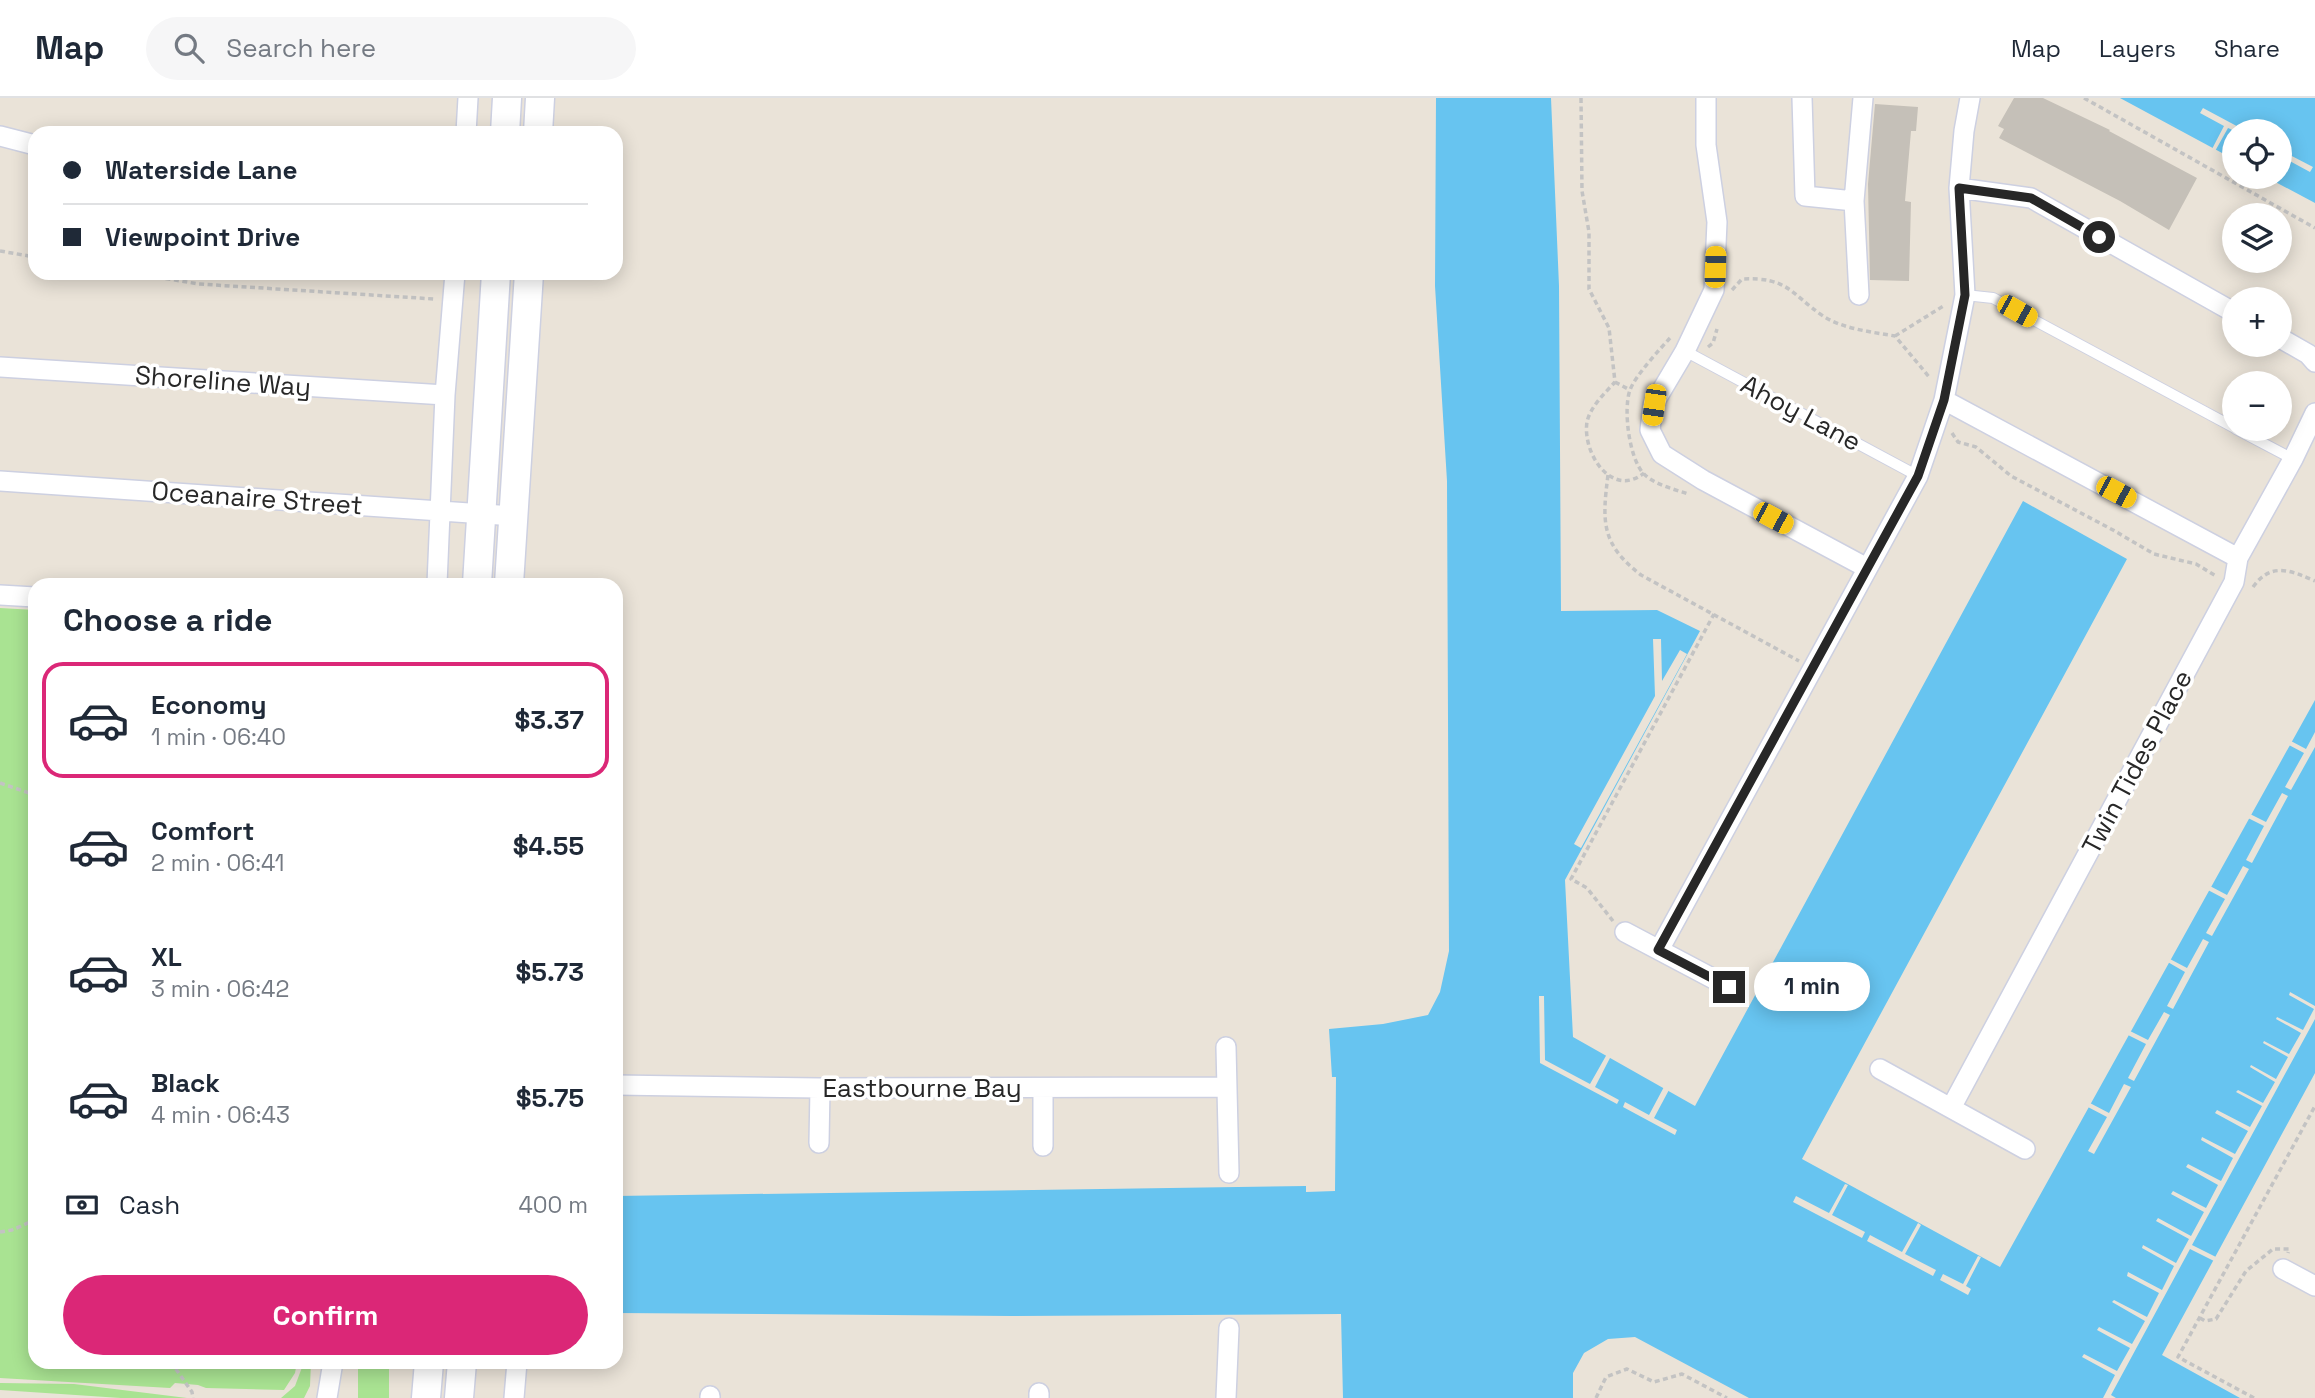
<!DOCTYPE html>
<meta charset="utf-8">
<style>
body{margin:0;font-family:"Space Grotesk",sans-serif;background:#f6f6f7;color:#1f2937;height:100vh;display:flex;flex-direction:column;font-size:26px;white-space:nowrap}
*{box-sizing:border-box;margin:0}
p{font-size:23px;color:#747a83}
.icon{flex:none;width:38px;height:38px;fill:none;stroke:currentColor;stroke-width:2;stroke-linecap:round;stroke-linejoin:round}
.map{position:relative;flex:1;overflow:hidden}
.details{position:absolute;left:28px;top:480px;width:595px;height:791px;display:flex;flex-direction:column;background:#fff;border-radius:21px;box-shadow:0 4px 18px #0003}
.details>*{flex:none}
.banner{position:absolute;left:28px;top:28px;width:595px;height:154px;border-radius:21px;box-shadow:0 4px 18px #0003;display:grid;align-content:center;height:154px;padding:0 35px;background:#fff}
.controls{position:absolute;left:2222px;top:21px;display:grid;gap:14px}
.controls a{display:grid;place-items:center;width:70px;height:70px;border-radius:50%;background:#fff;box-shadow:0 4px 18px #0003;font-size:35px}
.end{position:absolute;width:32px;height:32px;margin:-16px;border:9px solid #272727;background:#fff;box-shadow:0 0 0 4px #fff}
.from{border-radius:50%}
.bubble{position:absolute;height:49px;border-radius:24px;background:#fff;box-shadow:0 4px 18px #0003;font-size:23px;font-weight:700;line-height:49px;text-align:center}
.car{position:absolute;width:21px;height:42px;margin:-21px -10px;border-radius:9px;box-shadow:0 0 5px 2px #0007;background:linear-gradient(#f5c518 24%,#345 0 40%,#f5c518 0 76%,#345 0 86%,#f5c518 0)}
.banner b{display:flex;align-items:center;gap:24px;height:66px;font-size:26px}
.banner b+b{border-top:2px solid #e0e1e3}
.banner i{width:18px;height:18px;background:#1f2937}
ul{padding:0;list-style:none}
li{display:flex;align-items:center;gap:21px;height:116px;margin:0 14px 10px;padding:0 21px;border:4px solid transparent;border-radius:21px}
li div{flex:1}
li b{display:block;font-size:26px}
li em{font-style:normal;font-weight:700}
li.selected{border-color:#db2777}
li>.icon{width:63px;height:63px;stroke-width:1.5}
h2{padding:0 35px;font-size:32px;line-height:84px}
.pay{display:flex;align-items:center;gap:18px;height:77px;padding:0 35px;font-size:26px}
.pay p{margin-inline-start:auto}
.action{display:flex;gap:14px;margin-top:auto;padding:14px 35px}
.action a{flex:1;height:80px;border-radius:42px;background:#db2777;color:#fff;font-size:28px;font-weight:700;line-height:80px;text-align:center}
header{display:flex;align-items:center;gap:42px;box-sizing:border-box;height:98px;padding:0 35px;background:#fff;border-bottom:2px solid #e0e1e3}
header strong{font-size:33px}
nav{display:flex;gap:38px;margin-inline-start:auto;font-size:24px}
.search{width:490px;height:63px;background:#f6f6f7;display:flex;align-items:center;gap:18px;box-sizing:border-box;padding:0 24px;border-radius:38px;color:#747a83;font-size:26px}
.map>svg:first-child{display:block}
.green{fill:#a9e392}
.water{fill:#67c4f0}
.pier{fill:#eae3d8}
.building{fill:#c5c0b8}
.lines{fill:none;stroke-linecap:round;stroke-linejoin:round}
.service-casing{stroke:#cdd0e1;stroke-width:12}
.minor-casing{stroke:#cdd0e1;stroke-width:22}
.secondary-casing{stroke:#cdd0e1;stroke-width:31}
.path{stroke:#c3c3c3;stroke-width:3.5;stroke-dasharray:5 3.5;stroke-linecap:butt}
.service{stroke:#fff;stroke-width:10}
.minor{stroke:#fff;stroke-width:19}
.secondary{stroke:#fff;stroke-width:28}
.route{stroke:#272727;stroke-width:9}
.labels{text-anchor:middle;dominant-baseline:central;stroke-width:7;stroke-linejoin:round;paint-order:stroke}
.street-label{font-size:26px;fill:#272727;stroke:#fff}
</style>
<header>
<strong>Map</strong>
<div class="search"><svg class="icon" aria-label="search" viewBox="0 0 24 24"><circle cx="10" cy="10" r="6"/><path d="M15 15l6 6"/></svg>Search here</div>
<nav><a>Map</a><a>Layers</a><a>Share</a></nav>
</header>
<div class="map">
<svg width="2315" height="1300" viewBox="0 0 2315 1300">
<rect width="100%" height="100%" fill="#eae3d8"/>
<!-- green -->
<path class="green" d="M0 510 35 512V1264H297L295 1275 284 1292 206 1290 198 1287 175 1285 170 1290 0 1280Z
M304 1264H311L310 1288 304 1300H281L295 1288Z
M358 1264H389V1300H358Z
M0 1285 74 1286 187 1300H121L0 1292Z"/>
<!-- water -->
<path class="water" d="M1436 0H1551L1559 188 1561 513 1657 512 1700 533 1565 782 1573 939 1695 1008 2023 403 2127 461 1802 1061 2000 1169 2315 602V975L2162 1257 2240 1300H1749L1635 1239 1608 1241 1584 1255 1573 1275V1300H1343L1341 1216 1011 1218 616 1215V1098L1306 1088V1094L1335 1093 1336 979H1332L1329 931 1383 926 1428 917 1440 894 1449 853 1447 383 1435 188Z
M2120 0H2315V105L2266 79H2280V33H2235V62Z"/>
<!-- pier -->
<path class="pier" d="M2203 10 2246 33H2235L2228 30 2214 55 2211 53 2224 28 2200 15Z
M2280 52 2313 69 2310 74 2286 61 2280 72 2283 60 2280 58Z
M1653 541H1661L1662 583 1680 552 1687 556 1581 750 1574 746 1655 598Z
M2315 634V649L2291 692 2285 689 2304 655 2287 646 2289 642 2306 651Z
M2282 695 2288 698 2252 765 2246 762 2264 728 2246 719 2248 715 2266 724Z
M2243 768 2249 771 2212 838 2206 835 2225 801 2206 791 2208 787 2227 797Z
M2203 841 2209 844 2173 911 2167 908 2185 874 2166 863 2168 860 2187 870Z
M2290 894 2315 908V921L2192 1147 2216 1159 2214 1163 2190 1151 2111 1297 2116 1300H2103L2115 1277 2082 1259 2084 1256 2117 1273 2130 1250 2097 1232 2099 1229 2132 1246 2145 1223 2112 1204 2114 1202 2147 1219 2159 1195 2127 1178 2128 1174 2162 1192 2174 1168 2142 1150 2143 1147 2176 1165 2189 1141 2156 1123 2158 1120 2191 1138 2204 1114 2171 1096 2173 1093 2206 1110 2218 1087 2186 1069 2188 1066 2221 1083 2233 1060 2201 1042 2202 1039 2235 1056 2248 1033 2215 1015 2217 1012 2250 1029 2262 1008 2236 994 2238 992 2263 1005 2275 984 2250 969 2251 967 2276 981 2288 959 2263 945 2264 943 2289 956 2301 935 2276 921 2277 919 2303 932 2314 911 2289 897Z
M1539 898H1544L1545 962 1590 986 1607 956 1611 958 1595 989 1619 1002 1617 1006 1540 965Z
M2164 914 2170 917 2134 983 2128 980 2146 946 2126 936 2128 932 2148 942Z
M2124 986 2131 989 2094 1056 2088 1053 2107 1019 2086 1008 2088 1004 2109 1015Z
M1665 987 1670 990 1654 1020 1677 1032 1675 1037 1623 1009 1625 1004 1649 1017Z
M1845 1086 1848 1087 1832 1117 1865 1134 1862 1140 1793 1104 1796 1098 1829 1115Z
M1918 1125 1921 1127 1905 1156 1936 1172 1933 1178 1867 1143 1870 1137 1902 1154Z
M1978 1158 1981 1159 1966 1188 1971 1191 1968 1197 1940 1182 1943 1176 1963 1186Z"/>
<!-- building -->
<path class="building" d="M2014 0H2043L2110 32 2109 33 2197 80 2169 132 2120 103 1999 40 2004 31 1998 28Z
M1875 6 1918 9 1916 33H1911L1905 103 1911 104 1909 183 1870 182 1868 86Z"/>
<g class="lines">
<!-- service casing -->
<g class="service-casing">
<path id="service" d="M1965 197 1993 200 2235 330
M1685 253 1918 378
M2236 331 2293 361"/>
</g>
<!-- minor casing -->
<g class="minor-casing">
<path id="minor" d="M1706 0V47L1717 124 1714 192 1685 253 1653 307 1650 332 1662 356 1703 382 1867 470
M1802 0 1805 98 1854 103
M466 35 468 0
M0 38 35 47
M1959 90 2031 100 2235 215
M1859 197 1854 103 1863 0
M2280 240 2308 256 2315 264
M0 269 445 297
M1944 302 2238 460
M0 383 513 418
M437 486 445 297 455 175
M0 497 35 499
M1625 834 1729 889
M1659 852 1918 378 1944 302 1965 197 1959 90 1964 33 1970 0
M1226 949 1229 1075
M1880 971 2025 1051
M616 987 820 990 1227 989
M1043 990V1048
M1951 1010 2234 484 2238 460 2293 361 2315 315
M819 1045 820 990
M2283 1171 2315 1188
M1039 1295V1300
M327 1300 333 1264
M514 1300 517 1264
M710 1300V1298
M1226 1300 1229 1230"/>
</g>
<!-- secondary casing -->
<g class="secondary-casing">
<path id="secondary" d="M505 35 507 0
M538 35 540 0
M477 486 496 175
M509 486 529 175
M426 1300 429 1264
M459 1300 462 1264"/>
</g>
<!-- path -->
<path class="path" d="M1581 0 1582 93 1589 134V191L1609 230 1615 284C1605 295 1590 309 1587 324 1582 355 1612 401 1644 375
M2084 0 2315 130
M0 153 35 159
M132 175 199 186 434 201
M1732 192 1742 181C1788 179 1790 195 1823 218 1843 231 1872 234 1895 238L1930 280
M1895 238 1945 207
M1670 240C1660 251 1635 278 1630 292 1623 311 1629 361 1644 376 1655 387 1674 391 1688 396
M1708 249 1713 245 1717 231
M1615 284 1630 292
M1952 335 1958 344 1976 349 2011 378 2113 432 2154 456 2196 466 2216 478
M1608 377C1602 424 1601 446 1641 477L1799 563
M2253 489C2271 464 2290 472 2315 483
M0 685 35 697
M1613 823 1587 790 1571 781 1714 516
M35 978V982
M0 1134 12 1132 35 1122
M2200 1220 2205 1223 2216 1221 2246 1173 2273 1151H2289L2288 1155
M171 1264 192 1294 193 1300
M1596 1300 1606 1279 1627 1271 1654 1284 1682 1276 1727 1300
M2254 1300 2178 1259 2315 1008"/>
<!-- service -->
<use href="#service" class="service"/>
<!-- minor -->
<use href="#minor" class="minor"/>
<!-- secondary -->
<use href="#secondary" class="secondary"/>
</g>
<g class="lines">
<!-- route -->
<path class="route" d="M1729 889 1658 852 1918 378 1944 302 1965 197 1959 90 2031 100 2099 139"/>
</g>
<g class="labels">
<!-- street labels -->
<g class="street-label">
<text transform="translate(223 283) rotate(4)">Shoreline Way</text>
<text transform="translate(1801 315) rotate(28)">Ahoy Lane</text>
<text transform="translate(257 400) rotate(4)">Oceanaire Street</text>
<text transform="translate(2137 664) rotate(-62)">Twin Tides Place</text>
<text x="922" y="990">Eastbourne Bay</text>
</g>
</g>
</svg>
<div class="controls">
<a><svg class="icon" aria-label="locate" viewBox="0 0 24 24"><circle cx="12" cy="12" r="6"/><path d="M12 2v4M12 18v4M2 12h4M18 12h4"/></svg></a>
<a><svg class="icon" aria-label="layers" viewBox="0 0 24 24"><path d="M12 4l9 5-9 5-9-5zM3 14l9 5 9-5"/></svg></a>
<a>+</a>
<a>−</a>
</div>
<i class="end from" style="left:2099px;top:139px"></i>
<i class="end" style="left:1729px;top:889px"></i>
<div class="bubble" style="left:1754px;top:864px;width:116px">1 min</div>
<i class="car" style="left:1715px;top:169px;rotate:2deg"></i>
<i class="car" style="left:2017px;top:213px;rotate:119deg"></i>
<i class="car" style="left:1654px;top:307px;rotate:188deg"></i>
<i class="car" style="left:2116px;top:394px;rotate:118deg"></i>
<i class="car" style="left:1773px;top:420px;rotate:118deg"></i>
<div class="banner">
<b><i class="from"></i>Waterside Lane</b>
<b><i></i>Viewpoint Drive</b>
</div>
<section class="details">
<h2>Choose a ride</h2>
<ul>
<li class="selected"><svg class="icon" aria-label="car" viewBox="0 0 24 24"><path d="M5 17H2v-5l4-1 3-4h7l3 4 3 1v5h-3M9 17h6M6 11h13"/><circle cx="7" cy="17" r="2"/><circle cx="17" cy="17" r="2"/></svg><div><b>Economy</b><p>1 min · 06:40</p></div><em>$3.37</em></li>
<li><svg class="icon" aria-label="car" viewBox="0 0 24 24"><path d="M5 17H2v-5l4-1 3-4h7l3 4 3 1v5h-3M9 17h6M6 11h13"/><circle cx="7" cy="17" r="2"/><circle cx="17" cy="17" r="2"/></svg><div><b>Comfort</b><p>2 min · 06:41</p></div><em>$4.55</em></li>
<li><svg class="icon" aria-label="car" viewBox="0 0 24 24"><path d="M5 17H2v-5l4-1 3-4h7l3 4 3 1v5h-3M9 17h6M6 11h13"/><circle cx="7" cy="17" r="2"/><circle cx="17" cy="17" r="2"/></svg><div><b>XL</b><p>3 min · 06:42</p></div><em>$5.73</em></li>
<li><svg class="icon" aria-label="car" viewBox="0 0 24 24"><path d="M5 17H2v-5l4-1 3-4h7l3 4 3 1v5h-3M9 17h6M6 11h13"/><circle cx="7" cy="17" r="2"/><circle cx="17" cy="17" r="2"/></svg><div><b>Black</b><p>4 min · 06:43</p></div><em>$5.75</em></li>
</ul>
<div class="pay"><svg class="icon" aria-label="cash" viewBox="0 0 24 24"><path d="M3 7h18v10H3z"/><circle cx="12" cy="12" r="2"/></svg>Cash<p>400 m</p></div>
<div class="action"><a>Confirm</a></div>
</section>
</div>
